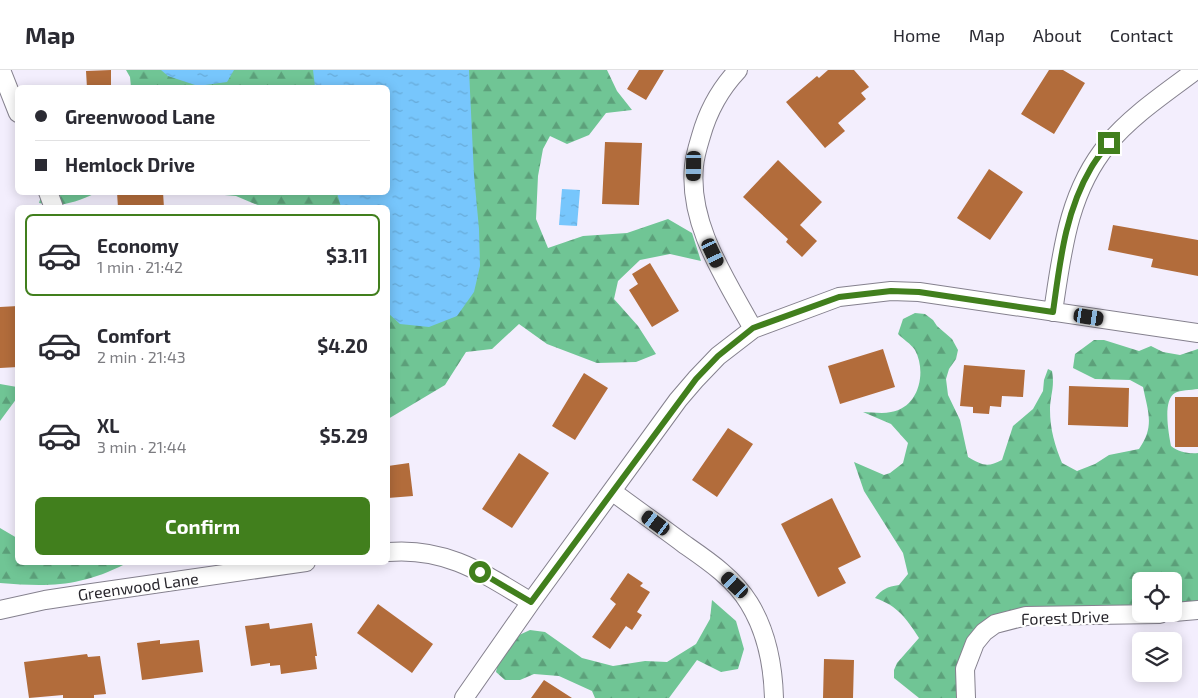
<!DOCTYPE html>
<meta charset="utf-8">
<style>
body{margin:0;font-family:"Exo 2",sans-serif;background:#f7f7f7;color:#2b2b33;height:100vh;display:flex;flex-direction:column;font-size:19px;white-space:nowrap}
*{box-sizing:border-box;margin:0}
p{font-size:16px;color:#7c7c81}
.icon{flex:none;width:28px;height:28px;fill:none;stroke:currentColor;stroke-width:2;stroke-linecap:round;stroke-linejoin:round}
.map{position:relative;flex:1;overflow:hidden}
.drawer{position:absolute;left:15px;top:135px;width:375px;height:360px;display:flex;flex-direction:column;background:#fff;border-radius:8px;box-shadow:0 2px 12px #0003}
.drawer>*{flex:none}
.guide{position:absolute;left:15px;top:15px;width:375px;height:110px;border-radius:8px;box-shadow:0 2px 12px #0003;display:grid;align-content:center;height:110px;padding:0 20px;background:#fff}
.controls{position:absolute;left:1132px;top:502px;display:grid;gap:10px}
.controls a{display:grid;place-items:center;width:50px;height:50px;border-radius:8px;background:#fff;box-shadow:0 2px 12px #0003;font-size:25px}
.end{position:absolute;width:22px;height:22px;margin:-11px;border:6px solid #417f1d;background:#fff;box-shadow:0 0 0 2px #fff}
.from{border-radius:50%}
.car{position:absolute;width:15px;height:30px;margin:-15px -8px;border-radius:6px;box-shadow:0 0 4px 1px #0007;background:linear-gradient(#222 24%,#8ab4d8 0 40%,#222 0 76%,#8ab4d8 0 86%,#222 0)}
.guide b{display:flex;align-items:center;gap:18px;height:48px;font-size:19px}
.guide b+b{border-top:1px solid #e1e1e2}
.guide i{width:12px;height:12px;background:#2b2b33}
ul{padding:9px 0 0;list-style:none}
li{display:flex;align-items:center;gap:15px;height:82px;margin:0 10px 8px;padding:0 10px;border:2px solid transparent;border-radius:8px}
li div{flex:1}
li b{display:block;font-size:19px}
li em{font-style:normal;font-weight:700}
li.on{border-color:#417f1d}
li>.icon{width:45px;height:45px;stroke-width:1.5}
.button{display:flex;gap:10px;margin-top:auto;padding:10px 20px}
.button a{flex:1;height:58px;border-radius:8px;background:#417f1d;color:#fff;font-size:20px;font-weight:700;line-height:58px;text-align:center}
header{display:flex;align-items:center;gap:30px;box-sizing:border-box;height:70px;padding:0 25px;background:#fff;border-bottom:1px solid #e1e1e2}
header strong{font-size:24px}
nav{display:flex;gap:28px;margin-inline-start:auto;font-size:18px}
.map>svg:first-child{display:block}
.forest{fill:url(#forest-firs)}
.water{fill:url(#water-ripples)}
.building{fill:#b26c3b}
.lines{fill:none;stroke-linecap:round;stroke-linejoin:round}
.minor-casing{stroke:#85818e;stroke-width:20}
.minor{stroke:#fff;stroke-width:18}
.route{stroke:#417f1d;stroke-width:6}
.labels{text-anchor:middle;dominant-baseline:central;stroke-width:4.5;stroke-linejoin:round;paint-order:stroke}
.street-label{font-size:16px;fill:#28262c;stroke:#fefefe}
</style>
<header>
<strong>Map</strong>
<nav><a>Home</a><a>Map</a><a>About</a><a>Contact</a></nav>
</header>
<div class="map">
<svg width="1198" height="628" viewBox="0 0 1198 628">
<defs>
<pattern id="forest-firs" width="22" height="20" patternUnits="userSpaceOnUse" patternTransform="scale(1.25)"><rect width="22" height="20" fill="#70c595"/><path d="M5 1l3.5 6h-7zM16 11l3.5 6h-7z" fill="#5ca07a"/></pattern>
<pattern id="water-ripples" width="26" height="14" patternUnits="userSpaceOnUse" patternTransform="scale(1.25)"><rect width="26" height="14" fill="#77c6fc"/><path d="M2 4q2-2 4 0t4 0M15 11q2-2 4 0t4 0" fill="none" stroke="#67aad8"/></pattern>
</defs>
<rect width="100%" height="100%" fill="#f3eefd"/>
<!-- forest -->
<path class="forest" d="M126 0H607L617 21 632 40 606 43 589 65 567 74 550 66 543 79 538 106 536 149 548 178 583 166 627 163 668 149 692 163 701 191 670 184 640 190 618 211 614 229 638 256 656 284 636 292 597 293 547 274 519 254 492 279 466 282 445 315 388 349V138L262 137 236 126 202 123 388 122V18L131 17 130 7Z
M42 123H96C76 132 61 138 39 133Z
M915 243 925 244 933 250 937 256 952 269 958 280 956 289 949 299 946 309 948 325 960 350 968 387C982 395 987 398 1002 390L1013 356 1033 339 1043 321 1044 310 1048 299 1052 301C1055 318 1050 325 1050 340 1050 359 1055 376 1062 393L1077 401 1095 394 1109 385 1139 379C1155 356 1148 342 1143 317L1130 310 1095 309 1073 298 1075 284 1094 270H1104L1139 281 1151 276 1163 282 1180 285 1198 279V319C1191 320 1180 320 1175 323 1162 330 1169 365 1171 376 1178 382 1189 384 1198 383V540L1174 542V511H1141V544L1026 546 984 562 966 628H919L894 608V600L897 593 919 568C906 548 898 536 875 528 882 519 887 517 899 515L908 504 903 483 864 421 854 392 884 405 890 403 903 393 908 373 891 354 863 342C872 342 882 344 891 342 919 338 927 302 915 280 911 274 903 269 898 264L903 249Z
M0 314 17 317V328L0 351Z
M0 458 17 468 18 492 125 493V494C80 517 48 517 0 513Z
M712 530 736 551 744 579 738 599 721 602 697 590 669 628H595L592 621 559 606 534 604 520 610H505L496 602 500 583 517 566 530 560 545 562 582 588 613 596 645 591 667 592 696 574 710 549Z"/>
<!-- water -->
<path class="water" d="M161 0H234L227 12 198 16 168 6Z
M313 0H469L474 105 479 159 480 196 474 222 457 246 429 257 400 254 388 243V138L341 137 337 123 388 122V18L315 17Z
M562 119 580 120 577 156 559 155Z"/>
<!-- building -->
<path class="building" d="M111 0V18H87L86 1Z
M639 0H664L646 30 627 19Z
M828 0H854L869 17 861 23 866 29 838 53 845 61 825 78 786 32 817 6 819 8Z
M1049 0H1063L1085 13 1054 64 1021 44Z
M605 72 642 73 639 135 602 134Z
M778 90 822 132 800 155 817 171 802 187 786 172 788 169 743 127Z
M989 99 1023 122 990 170 957 148Z
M117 122H163L164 138H118Z
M1113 155 1198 170V206L1151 197 1153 189 1108 180Z
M650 193 679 241 652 257 629 220 638 214 632 204Z
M18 236V297L0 298V237Z
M883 279 895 317 840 334 828 296Z
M964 295 1025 300 1023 327 1002 326 1001 337 990 336 989 344 973 343V337L960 336Z
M584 303 608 318 575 370 552 356Z
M1069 316 1129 318 1128 357 1068 355Z
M1175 327H1198V377H1175Z
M728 358 753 374 717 427 692 410Z
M519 383 549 403 512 458 482 439Z
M409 393 413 426 388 428V396Z
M832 428 861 487 838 498 846 513 818 527 781 454Z
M628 503 643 513 640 516 650 522 637 542 642 545 632 560 626 556 610 579 592 567 616 534 610 529Z
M378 534 433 574 412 603 357 563Z
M269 553 270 559 312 553 317 586H315L317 599 281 604 280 595 270 596V593L251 596 245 556Z
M160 570V574L199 570 203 602 142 610 137 573Z
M87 584 88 587 100 586 106 624 94 625V628H63V625L29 628 24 592Z
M824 589 854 590 853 628H823Z
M544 610 572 628H531Z"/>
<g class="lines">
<!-- minor casing -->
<g class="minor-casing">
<path id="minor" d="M1 0 18 43
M738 0C720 19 708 41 701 66 698 76 695 85 694 96 688 155 726 209 753 259
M48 122 54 138
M1053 242C1062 182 1068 122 1108 74 1132 45 1166 23 1196 0
M613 422C636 439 660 456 684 474 707 490 734 508 749 533 767 562 773 594 774 628
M388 482C446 477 483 503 531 532
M0 540 45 530 78 525 306 492
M1174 542 1198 540
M464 628 531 532 678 330 696 309 718 286 753 259 839 227 891 221 919 222 1198 263
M966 628 965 599 975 573 984 562 995 554 1026 546 1160 544"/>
</g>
<!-- minor -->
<use href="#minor" class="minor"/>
</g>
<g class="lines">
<!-- route -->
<path class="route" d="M480 502 531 532 696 309 718 286 753 258 839 227 891 221 919 222 1053 242C1060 192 1065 142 1091 98 1096 89 1103 81 1109 73"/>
</g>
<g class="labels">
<!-- street labels -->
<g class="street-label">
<text transform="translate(138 516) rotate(-8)">Greenwood Lane</text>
<text transform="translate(1065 547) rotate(-2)">Forest Drive</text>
</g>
</g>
</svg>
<div class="controls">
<a><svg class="icon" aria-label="locate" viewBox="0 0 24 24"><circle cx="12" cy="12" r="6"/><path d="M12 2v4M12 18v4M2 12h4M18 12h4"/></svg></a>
<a><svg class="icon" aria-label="layers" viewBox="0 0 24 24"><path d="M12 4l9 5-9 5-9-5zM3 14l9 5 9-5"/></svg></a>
</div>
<i class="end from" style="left:480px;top:502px"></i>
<i class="end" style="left:1109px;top:73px"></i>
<i class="car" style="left:694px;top:96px;rotate:181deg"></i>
<i class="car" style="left:713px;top:183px;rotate:155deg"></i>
<i class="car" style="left:1089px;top:247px;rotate:99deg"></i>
<i class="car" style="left:656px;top:453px;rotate:306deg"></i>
<i class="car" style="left:735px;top:515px;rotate:313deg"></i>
<div class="guide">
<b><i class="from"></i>Greenwood Lane</b>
<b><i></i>Hemlock Drive</b>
</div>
<section class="drawer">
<ul>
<li class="on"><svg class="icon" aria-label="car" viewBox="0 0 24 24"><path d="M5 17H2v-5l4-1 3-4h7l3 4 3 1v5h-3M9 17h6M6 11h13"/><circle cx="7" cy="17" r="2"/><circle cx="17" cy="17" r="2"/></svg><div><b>Economy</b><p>1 min · 21:42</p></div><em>$3.11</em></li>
<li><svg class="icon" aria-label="car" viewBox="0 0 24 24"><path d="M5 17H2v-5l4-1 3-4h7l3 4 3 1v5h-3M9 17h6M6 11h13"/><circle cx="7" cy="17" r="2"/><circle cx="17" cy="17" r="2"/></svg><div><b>Comfort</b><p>2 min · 21:43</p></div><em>$4.20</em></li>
<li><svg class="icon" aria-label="car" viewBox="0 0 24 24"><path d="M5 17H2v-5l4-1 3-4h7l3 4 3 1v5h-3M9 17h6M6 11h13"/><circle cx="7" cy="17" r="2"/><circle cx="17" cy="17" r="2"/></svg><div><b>XL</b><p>3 min · 21:44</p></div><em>$5.29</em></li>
</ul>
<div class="button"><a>Confirm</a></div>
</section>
</div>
